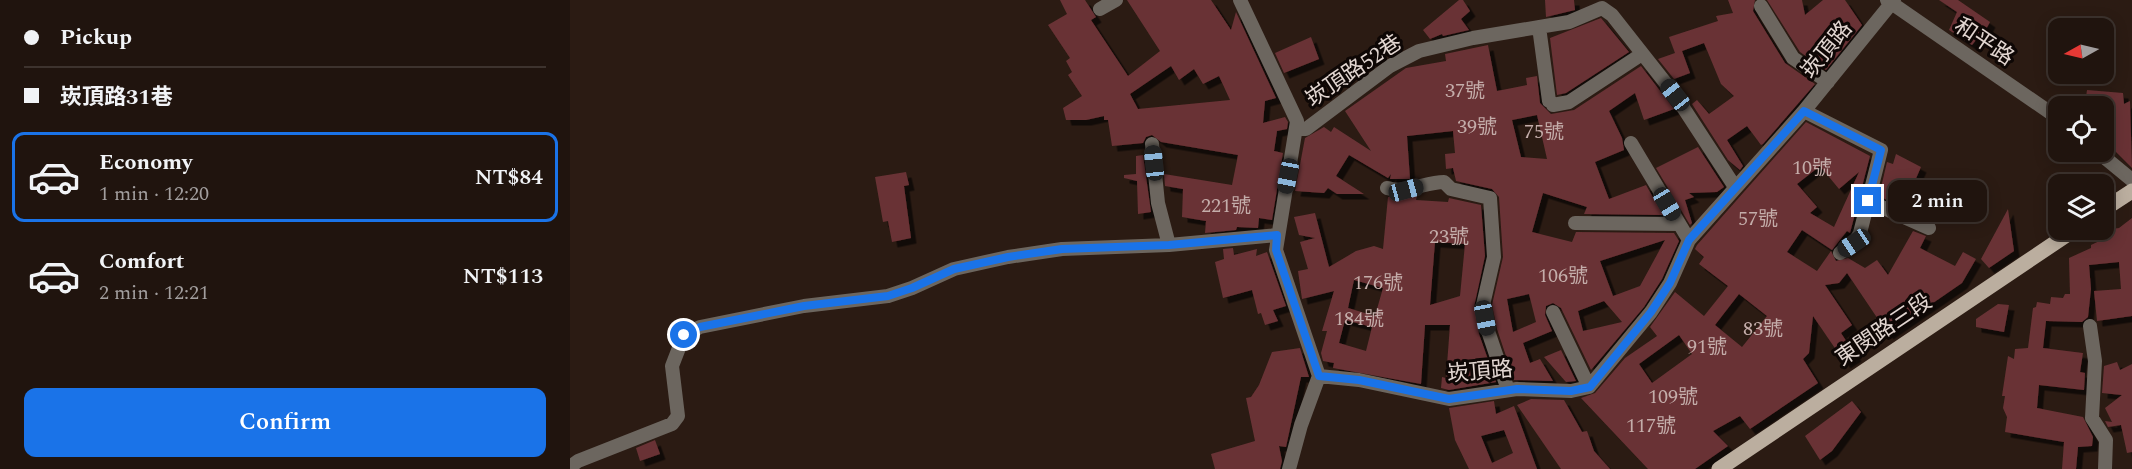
<!DOCTYPE html>
<meta charset="utf-8">
<style>
body{margin:0;font-family:Spectral,"Noto Sans TC",serif;background:#281d17;color:#f1f3f6;height:100vh;display:flex;flex-direction:column;font-size:22px;white-space:nowrap}
*{box-sizing:border-box;margin:0}
p{font-size:20px;color:#a29e9e}
.icon{flex:none;width:33px;height:33px;fill:none;stroke:currentColor;stroke-width:2;stroke-linecap:round;stroke-linejoin:round}
.map{position:relative;flex:1;overflow:hidden}
.drawer{display:flex;flex-direction:column;background:#20140e;width:570px}
.drawer>*{flex:none}
.guide{display:grid;align-content:center;height:132px;padding:0 24px;background:#20140e}
.needle{width:39px;rotate:262deg}
.tools{position:absolute;left:1478px;top:18px;display:grid;gap:12px}
.tools a{display:grid;place-items:center;width:66px;height:66px;border-radius:12px;background:#20140e;box-shadow:0 3px 15px #0003,0 0 0 2px #3d332e;font-size:30px}
.end{position:absolute;width:27px;height:27px;margin:-14px;border:8px solid #1a73e8;background:#fff;box-shadow:0 0 0 3px #fff}
.from{border-radius:50%}
.bubble{position:absolute;height:42px;border-radius:12px;background:#20140e;box-shadow:0 3px 15px #0003,0 0 0 2px #3d332e;font-size:20px;font-weight:600;line-height:42px;text-align:center}
.car{position:absolute;width:18px;height:36px;margin:-18px -9px;border-radius:8px;box-shadow:0 0 4px 2px #0007;background:linear-gradient(#222 24%,#8ab4d8 0 40%,#222 0 76%,#8ab4d8 0 86%,#222 0)}
.guide b{display:flex;align-items:center;gap:21px;height:57px;font-size:22px}
.guide b+b{border-top:2px solid #3d332e}
.guide i{width:15px;height:15px;background:#f1f3f6}
ul{padding:0;list-style:none}
li{display:flex;align-items:center;gap:18px;height:90px;margin:0 12px 9px;padding:0 12px;border:3px solid transparent;border-radius:12px}
li div{flex:1}
li b{display:block;font-size:22px}
li em{font-style:normal;font-weight:600}
li.active{border-color:#1a73e8}
li>.icon{width:54px;height:54px;stroke-width:1.5}
.button{display:flex;gap:12px;margin-top:auto;padding:12px 24px}
.button a{flex:1;height:69px;border-radius:12px;background:#1a73e8;color:#fff;font-size:24px;font-weight:600;line-height:69px;text-align:center}
main{display:flex;flex:1;min-height:0}
.map>svg:first-child{display:block}
.building{fill:#693235;fill-rule:evenodd;filter:url(#shadow)}
.lines{fill:none;stroke-linecap:round;stroke-linejoin:round}
.minor{stroke:#6c665f;stroke-width:14}
.major{stroke:#bbae9f;stroke-width:15}
.route{stroke:#1a73e8;stroke-width:8}
.labels{text-anchor:middle;dominant-baseline:central;stroke-width:6;stroke-linejoin:round;paint-order:stroke}
.number-label{font-size:20px;fill:#c4adaa}
.street-label{font-size:22px;fill:#e2d6d1;stroke:#0e0705}
</style>
<main>
<section class="drawer">
<div class="guide">
<b><i class="from"></i>Pickup</b>
<b><i></i>崁頂路31巷</b>
</div>
<ul>
<li class="active"><svg class="icon" aria-label="car" viewBox="0 0 24 24"><path d="M5 17H2v-5l4-1 3-4h7l3 4 3 1v5h-3M9 17h6M6 11h13"/><circle cx="7" cy="17" r="2"/><circle cx="17" cy="17" r="2"/></svg><div><b>Economy</b><p>1 min · 12:20</p></div><em>NT$84</em></li>
<li><svg class="icon" aria-label="car" viewBox="0 0 24 24"><path d="M5 17H2v-5l4-1 3-4h7l3 4 3 1v5h-3M9 17h6M6 11h13"/><circle cx="7" cy="17" r="2"/><circle cx="17" cy="17" r="2"/></svg><div><b>Comfort</b><p>2 min · 12:21</p></div><em>NT$113</em></li>
</ul>
<div class="button"><a>Confirm</a></div>
</section>
<div class="map">
<svg width="1562" height="469" viewBox="0 0 1562 469">
<defs>
<filter id="shadow"><feDropShadow dx="5.5" dy="5.5" stdDeviation="0" flood-color="#0009"/></filter>
</defs>
<rect width="100%" height="100%" fill="#2b1b13"/>
<!-- building -->
<path class="building" d="M490 0H515L526 17 521 20 558 76 590 51 557 0H641L661 30 666 12 706 98 695 101 693 123 715 117 718 122 717 129 707 131 704 151 713 153 702 220 689 218 688 228 667 227 666 230 635 233 636 221 612 217 613 189 595 186 594 174 662 185 668 155 591 142 582 135 576 137 573 143 542 146 538 120H534V116L516 120H496L493 108 512 96 498 75 502 72 496 61 500 58 478 25 497 14ZM601 66 609 80 624 69 633 84 649 76 660 100 568 109 560 94Z
M889 0H893L900 11 891 19 899 30 873 36 872 34 860 39 853 30Z
M975 0H1004L1005 10 976 17Z
M1158 0H1185L1183 11 1215 63 1245 84 1193 144 1191 145 1177 126 1157 140 1173 166 1170 170 1158 160 1122 104 1127 100 1139 114 1164 96 1151 84 1134 43 1112 51 1120 73 1104 79 1088 59 1105 53 1099 37 1148 21 1146 16 1163 13Z
M1197 0H1232L1235 15 1253 0H1275L1292 25 1256 70 1230 52Z
M1369 0H1388L1420 22 1409 42 1406 40 1402 45 1379 30 1387 12Z
M1031 18 1059 52 996 93 987 95 980 38Z
M741 37 749 59 714 73 705 53Z
M918 45 927 91 957 85 956 78 967 76 970 103 981 114 1004 110 1071 66 1104 109 1074 120 1065 93 1039 111 1052 138 1054 150 1025 162 1039 199 1076 185 1093 215 1014 214 1017 207 973 193 962 232 1002 242 1006 232 1104 233 1109 241 1092 279 1074 307 1021 370 991 308 983 303 976 306 975 315 982 331 953 343 960 363 970 359 983 381 944 380 927 329 922 305 933 257 929 197 922 189 886 181 883 168 876 169 875 154 885 153 883 131 837 136 840 179H820L821 174 818 178 779 155 766 176 794 194H767L758 188 754 193 725 191 735 138 754 127 761 132 764 127 801 151 775 111 836 68 876 61 875 54ZM967 115 977 159 951 157 942 120ZM1095 240 1070 286 1043 296 1030 261ZM959 294 966 322 943 332 937 299ZM1034 301 1052 322 1013 331 1008 311Z
M1517 90 1553 93 1554 104 1560 101 1562 168 1533 139V106H1509L1516 97Z
M1236 122 1300 156 1280 233 1277 231 1262 250 1232 230 1217 252 1247 271 1261 251 1266 261 1278 258 1295 268 1307 260 1318 275 1343 231 1356 236 1350 248 1385 266 1393 252 1406 259 1392 283 1318 334 1277 273 1269 283 1255 285 1282 325 1271 333 1286 356 1275 363 1243 316 1239 353 1233 359 1248 383 1180 429 1170 416 1143 431 1158 446 1125 469H1078L1011 398 1025 393 1055 358 1087 336 1080 327 1105 292 1134 316 1158 286 1129 264 1134 257 1125 249 1127 245ZM1250 166 1269 189 1289 172 1264 227 1240 213 1247 207 1227 184ZM1169 294 1197 316 1172 347 1145 325ZM1109 335 1122 354 1082 383 1069 364Z
M1128 147 1154 187 1147 192 1119 193 1124 197 1115 200 1122 223 1120 225 1086 168Z
M1326 154 1351 167 1344 183 1349 186 1344 195 1324 186 1317 200 1309 196 1317 162 1323 164Z
M573 155 581 212 568 214 567 181 554 178V175L566 174V156Z
M336 172 339 185 334 186 341 238 322 242 318 221 313 222 305 177Z
M847 196 846 200 878 202 879 198 911 205 915 256 904 307 909 334 926 382 879 390 871 388 872 377 876 378 880 325H855L851 384 763 368 764 363 753 361 751 353 757 331H752L764 291 732 299 728 271 738 269 730 242 745 238 729 235 724 217 745 213 759 267 786 251 804 246 813 249 818 197ZM865 242 895 244 890 296 860 305ZM784 280 813 288 805 316 778 308ZM775 320 802 327 796 351 769 343Z
M1438 209 1444 251 1419 268 1411 259Z
M1562 218V316L1527 321 1524 291 1551 289 1549 262 1519 265 1521 289 1518 317 1512 322 1476 321 1473 348 1513 353 1510 372 1515 373 1514 390 1469 385 1467 408 1513 417 1523 437 1522 446 1508 447 1506 469H1492L1494 442 1435 432 1437 417 1433 408 1435 396H1432L1438 356 1444 359 1445 349 1458 348 1463 308 1466 307 1467 302 1480 304 1481 297 1493 298 1495 294H1500L1499 258 1521 248V245L1542 235V229L1549 228Z
M663 248 664 255 687 249 686 256 697 252 716 306 703 310 708 321 695 325 691 313 688 314 682 290 653 298 645 262 654 259 653 249Z
M1428 304 1439 305 1434 332 1406 327V319Z
M730 348 739 377H731L716 447 709 446 712 461 710 469H645L641 454 685 441 676 398 681 397 689 385 702 352Z
M991 350 1006 381 996 382 974 357Z
M1547 362 1550 370 1562 364V452L1557 453 1551 425 1538 427 1535 421 1542 422 1535 408 1552 395 1532 393 1534 366Z
M961 399 994 400 1012 432 1017 431 1024 451 1040 469H991L947 405Z
M924 401 926 414 944 406 967 469H899L885 440 879 408ZM934 430 943 453 922 463 911 436Z
M1282 401 1291 412 1262 451 1250 460 1235 436Z
M85 440 90 454 70 461 66 448Z"/>
<g class="lines">
<!-- minor -->
<path class="minor" d="M670 0 727 121 706 250 749 376 789 380 879 399 947 389 1001 391 1019 387 1081 312 1100 283 1119 240 1234 111 1324 0
M1317 0 1488 118
M1191 6 1223 58 1258 82
M530 9 546 0
M969 27 979 101
M983 105 999 102 1072 54
M1234 111 1311 150 1290 233 1284 243 1270 253
M727 129H736L820 66 849 51 903 38 999 22 1032 8 1042 15 1105 95 1165 187
M1061 143 1119 240
M582 144 588 203 599 245
M1528 152 1562 180
M817 188C837 194 855 182 874 182L881 189 920 198 924 257 913 305 918 331 938 390
M1298 201 1359 228
M1005 223 1109 224
M983 312 1019 387
M1520 326 1525 361 1522 418 1536 440 1535 469
M0 467 8 461 102 424 108 416 102 366 114 335 130 327 234 306 318 296 342 288 384 269 438 257 492 249 599 245 707 235
M719 469 731 425 749 376"/>
<!-- major -->
<path class="major" d="M1533 210 1562 191
M1149 469 1504 230"/>
</g>
<g class="lines">
<!-- route -->
<path class="route" d="M114 335 130 327 234 306 318 296 342 288 384 269 438 257 492 249 599 245 707 235 706 250 749 376 789 380 879 399 947 389 1001 391 1020 387 1081 312 1100 283 1119 240 1234 111 1311 150 1298 201"/>
</g>
<g class="labels">
<!-- number labels -->
<g class="number-label">
<text x="895" y="91">37號</text>
<text x="907" y="127">39號</text>
<text x="974" y="132">75號</text>
<text x="1242" y="168">10號</text>
<text x="656" y="206">221號</text>
<text x="1188" y="219">57號</text>
<text x="879" y="237">23號</text>
<text x="993" y="276">106號</text>
<text x="808" y="283">176號</text>
<text x="789" y="319">184號</text>
<text x="1193" y="329">83號</text>
<text x="1137" y="347">91號</text>
<text x="1103" y="397">109號</text>
<text x="1081" y="426">117號</text>
</g>
<!-- street labels -->
<g class="street-label">
<text transform="translate(1414 42) rotate(34)">和平路</text>
<text transform="translate(1257 50) rotate(-51)">崁頂路</text>
<text transform="translate(784 71) rotate(-34)">崁頂路52巷</text>
<text transform="translate(1314 330) rotate(-34)">東閔路三段</text>
<text transform="translate(910 372) rotate(-5)">崁頂路</text>
</g>
</g>
</svg>
<div class="tools">
<a><svg class="needle" viewBox="-14 -14 28 28"><path d="M0-13l5 13h-10z" fill="#e53935"/><path d="M0 13l5-13h-10z" fill="#a29e9e"/></svg></a>
<a><svg class="icon" aria-label="locate" viewBox="0 0 24 24"><circle cx="12" cy="12" r="6"/><path d="M12 2v4M12 18v4M2 12h4M18 12h4"/></svg></a>
<a><svg class="icon" aria-label="layers" viewBox="0 0 24 24"><path d="M12 4l9 5-9 5-9-5zM3 14l9 5 9-5"/></svg></a>
</div>
<i class="end from" style="left:114px;top:335px"></i>
<i class="end" style="left:1298px;top:201px"></i>
<div class="bubble" style="left:1318px;top:180px;width:99px">2 min</div>
<i class="car" style="left:1105px;top:95px;rotate:322deg"></i>
<i class="car" style="left:584px;top:163px;rotate:354deg"></i>
<i class="car" style="left:718px;top:176px;rotate:191deg"></i>
<i class="car" style="left:836px;top:190px;rotate:75deg"></i>
<i class="car" style="left:1097px;top:204px;rotate:149deg"></i>
<i class="car" style="left:1284px;top:243px;rotate:236deg"></i>
<i class="car" style="left:915px;top:318px;rotate:169deg"></i>
</div>
</main>
